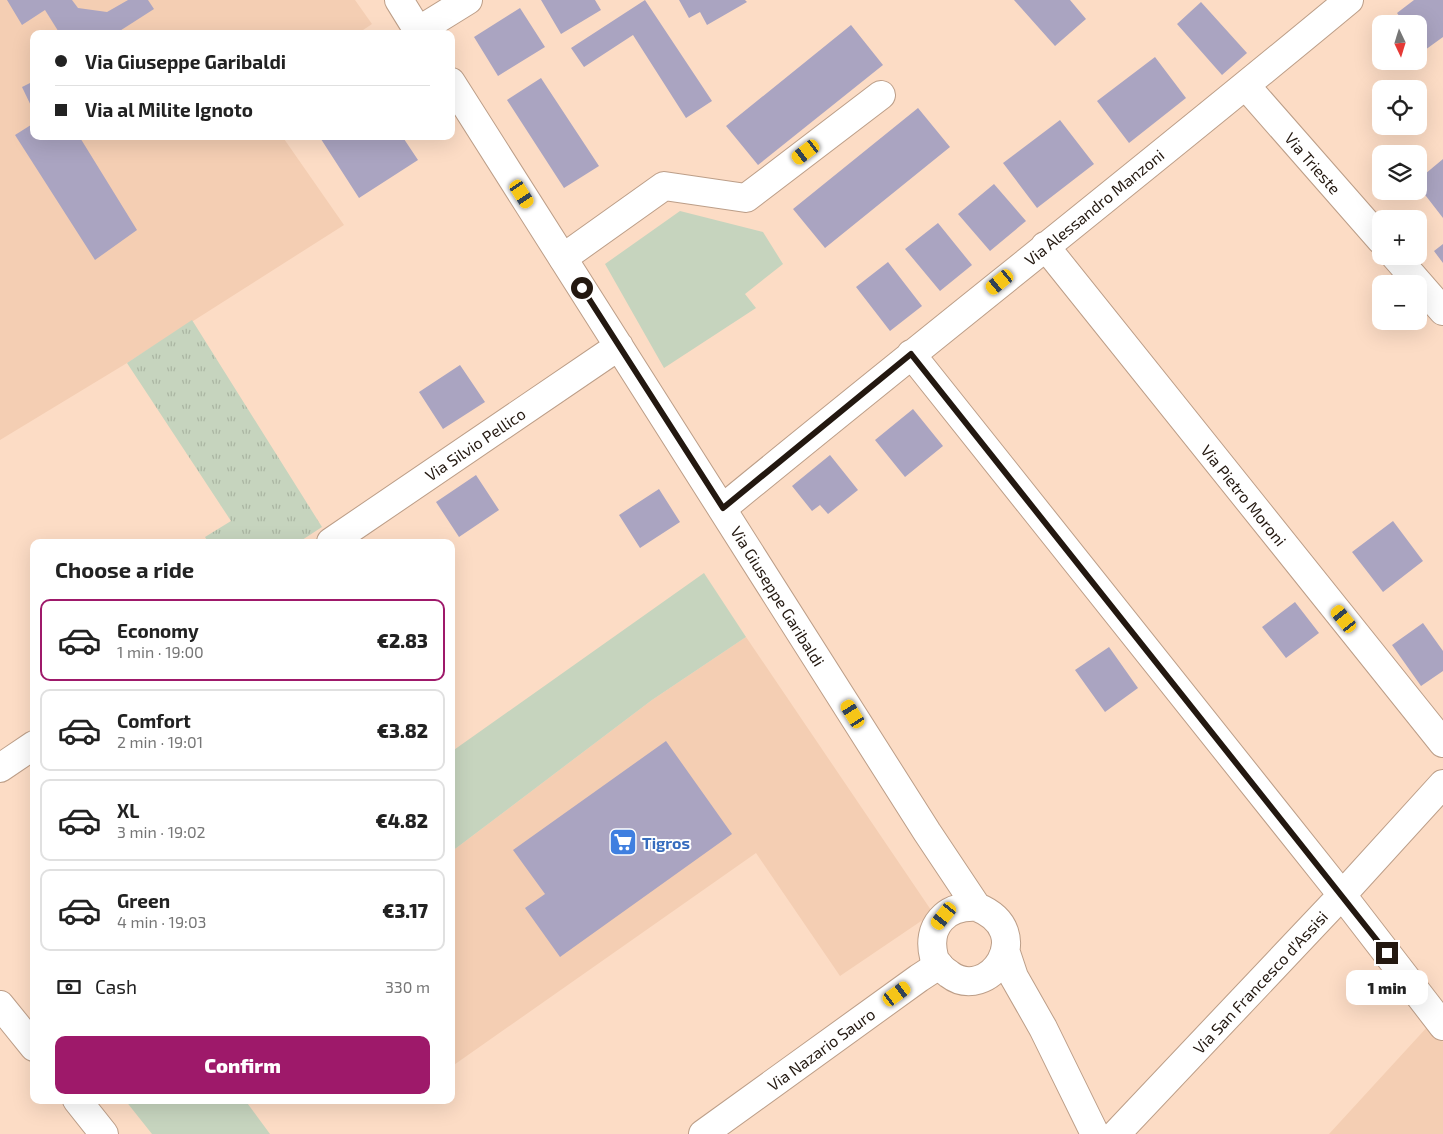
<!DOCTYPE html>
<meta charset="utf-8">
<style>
body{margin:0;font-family:"Exo 2",sans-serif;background:#f6f6f6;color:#222;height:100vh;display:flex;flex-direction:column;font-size:19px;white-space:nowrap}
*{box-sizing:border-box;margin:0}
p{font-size:16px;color:#767676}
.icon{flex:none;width:28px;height:28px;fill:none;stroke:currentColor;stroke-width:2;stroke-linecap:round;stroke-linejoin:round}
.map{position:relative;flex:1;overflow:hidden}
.sheet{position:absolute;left:30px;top:539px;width:425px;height:565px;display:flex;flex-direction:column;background:#fff;border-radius:10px;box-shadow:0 5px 20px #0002}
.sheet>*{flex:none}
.banner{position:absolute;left:30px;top:30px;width:425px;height:110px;border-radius:10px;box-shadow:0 5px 20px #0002;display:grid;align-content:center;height:110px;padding:0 25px;background:#fff}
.needle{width:32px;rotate:176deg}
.fabs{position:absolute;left:1372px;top:15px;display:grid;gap:10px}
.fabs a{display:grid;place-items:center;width:55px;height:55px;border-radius:10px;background:#fff;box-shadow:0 5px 20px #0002;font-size:25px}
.end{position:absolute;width:22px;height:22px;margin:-11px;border:6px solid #231810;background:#fff;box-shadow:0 0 0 2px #fff}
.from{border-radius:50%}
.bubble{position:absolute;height:35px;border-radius:10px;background:#fff;box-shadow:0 5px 20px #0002;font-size:16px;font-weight:800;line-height:35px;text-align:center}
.car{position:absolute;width:15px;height:30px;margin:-15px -8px;border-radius:6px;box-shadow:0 0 4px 1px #0007;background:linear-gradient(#f5c518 24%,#345 0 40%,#f5c518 0 76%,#345 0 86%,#f5c518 0)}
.banner b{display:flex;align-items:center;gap:18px;height:48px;font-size:19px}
.banner b+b{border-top:1px solid #e0e0e0}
.banner i{width:12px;height:12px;background:#222}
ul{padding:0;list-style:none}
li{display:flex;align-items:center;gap:15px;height:82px;margin:0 10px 8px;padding:0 15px;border:2px solid #e0e0e0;border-radius:10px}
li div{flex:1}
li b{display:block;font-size:19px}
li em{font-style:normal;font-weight:800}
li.selected{border-color:#9e196a}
li>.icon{width:45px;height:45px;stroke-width:1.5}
h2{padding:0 25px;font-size:22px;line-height:60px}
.pay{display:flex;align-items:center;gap:12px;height:55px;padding:0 25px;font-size:19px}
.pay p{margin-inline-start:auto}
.button{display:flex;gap:10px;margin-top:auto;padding:10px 25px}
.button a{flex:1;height:58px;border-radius:10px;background:#9e196a;color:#fff;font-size:20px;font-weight:800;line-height:58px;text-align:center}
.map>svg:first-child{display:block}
.built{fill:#f4ceb3}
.grass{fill:url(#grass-tufts)}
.green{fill:#c6d4be}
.building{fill:#aaa4c1}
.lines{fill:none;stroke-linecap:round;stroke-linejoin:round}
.minor-casing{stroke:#bc9e88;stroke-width:30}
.tertiary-casing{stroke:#bc9e88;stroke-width:30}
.minor{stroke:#fff;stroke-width:28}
.tertiary{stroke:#fff;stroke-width:28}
.route{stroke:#231810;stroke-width:6}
.labels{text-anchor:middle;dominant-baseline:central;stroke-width:4;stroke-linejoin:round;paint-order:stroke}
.street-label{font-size:16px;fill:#231810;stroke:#fff}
.shop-label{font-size:16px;font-weight:bold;fill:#366cbe;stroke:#fff;text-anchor:start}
</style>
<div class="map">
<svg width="1443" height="1134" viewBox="0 0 1443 1134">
<defs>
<pattern id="grass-tufts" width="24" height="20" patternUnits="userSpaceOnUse" patternTransform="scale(1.25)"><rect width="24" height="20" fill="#c6d4be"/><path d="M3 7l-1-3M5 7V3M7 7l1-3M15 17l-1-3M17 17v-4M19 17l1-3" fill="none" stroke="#aab5a2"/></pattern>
</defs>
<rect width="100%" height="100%" fill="#fcdcc5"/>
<!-- built -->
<path class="built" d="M0 0H355L372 24 357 34H34V136H282L344 225 127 363 0 440Z
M746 637 933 913 840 976 756 853 451 1067V852L652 700Z
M1429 1025 1443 1042V1134H1329Z"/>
<!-- grass -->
<path class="grass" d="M192 320 322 527 299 542H208L205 537 231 521 127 363Z"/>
<!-- green -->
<path class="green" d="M680 211 763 232 783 264 745 294 756 308 664 368 605 264Z
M704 573 746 637 652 700 451 852V752Z
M125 1100H245L270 1134H152Z"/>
<!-- building -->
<path class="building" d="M7 0H72L78 8 107 12 128 0H148L154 9 115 34H60L45 10 22 25Z
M541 0H595L601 10 561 34Z
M645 0 712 101 686 118 633 35 584 67 571 48Z
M679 0H745L747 2 707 25 700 12 689 18Z
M1014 0H1070L1086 19 1055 46Z
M1414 0H1443V37L1425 50 1419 42V24H1405L1397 13Z
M1201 2 1247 53 1222 75 1177 24Z
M520 8 545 47 498 76 474 37Z
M851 25 883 65 758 165 726 126Z
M1155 57 1186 98 1129 143 1097 101Z
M541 78 599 166 564 188 507 100Z
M34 81V112L22 87Z
M918 108 950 147 825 248 793 209Z
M1060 120 1094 164 1037 208 1003 163Z
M34 123V136H79L137 230 95 260 15 135Z
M319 136H402L418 160 359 198Z
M1443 159V218L1419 187V179Z
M994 184 1026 221 990 251 958 214Z
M938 223 972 265 940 291 905 249Z
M1443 244V263L1434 251Z
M888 262 922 306 890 331 856 287Z
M460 365 485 402 443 429 419 392Z
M913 409 943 446 905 477 875 440Z
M830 455 858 490 828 514 820 505 812 511 792 486Z
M476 475 499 510 459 537 436 502Z
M659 489 680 522 640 548 619 515Z
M1393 521 1423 561 1383 592 1352 552Z
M1295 602 1319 633 1286 658 1262 627Z
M1423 623 1443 651V671L1421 686 1392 645Z
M1109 647 1138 688 1105 712 1075 670Z
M666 741 732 834 560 957 525 908 545 894 513 850Z"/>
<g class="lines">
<!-- minor casing -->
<g class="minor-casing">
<path id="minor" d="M418 31 468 0
M1246 86 1381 240
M1045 246 1443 743
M1395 256 1443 311
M563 258 664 186 746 198 881 95
M911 354 1342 895 1443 1026
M723 508C930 338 1142 172 1349 0
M0 1005 34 1047
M77 1100 104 1134
M703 1134 919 978 939 965
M1116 1134 1342 895 1443 784"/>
</g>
<!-- tertiary casing -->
<g class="tertiary-casing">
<path id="tertiary" d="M399 0 420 34
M451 82 927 832 977 907C1039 932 988 1004 949 974 942 969 936 964 934 957 926 926 946 905 977 907
M331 542 619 346
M0 768 34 745
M1005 950 1014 977 1043 1028 1095 1134"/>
</g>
<!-- minor -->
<use href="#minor" class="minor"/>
<!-- tertiary -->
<use href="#tertiary" class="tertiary"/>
</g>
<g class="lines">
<!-- route -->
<path class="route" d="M582 288 723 508 911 354 1387 953"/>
</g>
<!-- icons -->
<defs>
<g id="supermarket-square" transform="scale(1.4375)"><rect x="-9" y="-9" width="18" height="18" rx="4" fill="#3f7fe0" stroke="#fff"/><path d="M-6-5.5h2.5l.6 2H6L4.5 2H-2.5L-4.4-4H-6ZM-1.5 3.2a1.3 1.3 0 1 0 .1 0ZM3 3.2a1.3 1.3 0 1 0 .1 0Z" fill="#fff"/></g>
</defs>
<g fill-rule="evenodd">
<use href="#supermarket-square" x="623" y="842"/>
</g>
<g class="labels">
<!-- street labels -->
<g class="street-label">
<text transform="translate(1313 163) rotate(49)">Via Trieste</text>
<text transform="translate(1094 207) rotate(-39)">Via Alessandro Manzoni</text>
<text transform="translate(475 444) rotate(-34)">Via Silvio Pellico</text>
<text transform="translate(1244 495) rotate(51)">Via Pietro Moroni</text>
<text transform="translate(778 596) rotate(58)">Via Giuseppe Garibaldi</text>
<text transform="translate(1260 982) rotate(-47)">Via San Francesco d'Assisi</text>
<text transform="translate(821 1049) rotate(-36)">Via Nazario Sauro</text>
</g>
<!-- shop labels -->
<g class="shop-label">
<text x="642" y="842">Tigros</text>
</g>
</g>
</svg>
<div class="fabs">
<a><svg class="needle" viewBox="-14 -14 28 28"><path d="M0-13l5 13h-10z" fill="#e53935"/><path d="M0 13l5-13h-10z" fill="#767676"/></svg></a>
<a><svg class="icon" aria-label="locate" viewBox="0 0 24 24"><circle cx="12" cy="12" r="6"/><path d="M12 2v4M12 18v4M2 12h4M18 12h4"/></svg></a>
<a><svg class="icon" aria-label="layers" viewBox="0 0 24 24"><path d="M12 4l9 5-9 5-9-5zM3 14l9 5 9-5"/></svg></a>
<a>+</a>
<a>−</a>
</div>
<i class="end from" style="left:582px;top:288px"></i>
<i class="end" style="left:1387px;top:953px"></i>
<div class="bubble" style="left:1346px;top:970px;width:82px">1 min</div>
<i class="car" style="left:806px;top:152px;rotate:233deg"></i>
<i class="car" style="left:522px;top:194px;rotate:147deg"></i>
<i class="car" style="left:1000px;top:282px;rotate:231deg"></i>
<i class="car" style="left:1344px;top:619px;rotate:321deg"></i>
<i class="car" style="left:853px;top:714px;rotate:328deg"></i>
<i class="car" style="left:944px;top:916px;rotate:219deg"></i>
<i class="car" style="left:897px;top:994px;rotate:54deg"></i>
<div class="banner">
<b><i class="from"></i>Via Giuseppe Garibaldi</b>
<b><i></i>Via al Milite Ignoto</b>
</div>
<section class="sheet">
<h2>Choose a ride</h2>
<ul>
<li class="selected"><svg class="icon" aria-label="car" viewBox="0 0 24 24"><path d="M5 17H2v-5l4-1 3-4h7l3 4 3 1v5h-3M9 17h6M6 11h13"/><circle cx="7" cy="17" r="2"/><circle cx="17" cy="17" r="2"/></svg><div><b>Economy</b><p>1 min · 19:00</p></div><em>€2.83</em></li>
<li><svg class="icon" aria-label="car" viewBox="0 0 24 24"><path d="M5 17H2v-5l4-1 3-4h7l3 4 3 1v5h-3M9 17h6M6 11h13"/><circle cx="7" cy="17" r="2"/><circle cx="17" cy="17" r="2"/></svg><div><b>Comfort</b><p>2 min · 19:01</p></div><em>€3.82</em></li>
<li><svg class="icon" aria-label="car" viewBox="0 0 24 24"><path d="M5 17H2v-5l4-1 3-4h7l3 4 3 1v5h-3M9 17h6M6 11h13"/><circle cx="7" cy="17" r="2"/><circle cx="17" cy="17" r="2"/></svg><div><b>XL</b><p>3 min · 19:02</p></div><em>€4.82</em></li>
<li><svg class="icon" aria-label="car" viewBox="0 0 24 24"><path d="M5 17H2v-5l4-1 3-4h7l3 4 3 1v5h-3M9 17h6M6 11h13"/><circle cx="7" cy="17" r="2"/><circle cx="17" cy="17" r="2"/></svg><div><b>Green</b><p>4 min · 19:03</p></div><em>€3.17</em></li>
</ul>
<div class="pay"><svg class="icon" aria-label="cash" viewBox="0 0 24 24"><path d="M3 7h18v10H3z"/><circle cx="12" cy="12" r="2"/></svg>Cash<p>330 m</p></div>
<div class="button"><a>Confirm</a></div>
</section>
</div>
